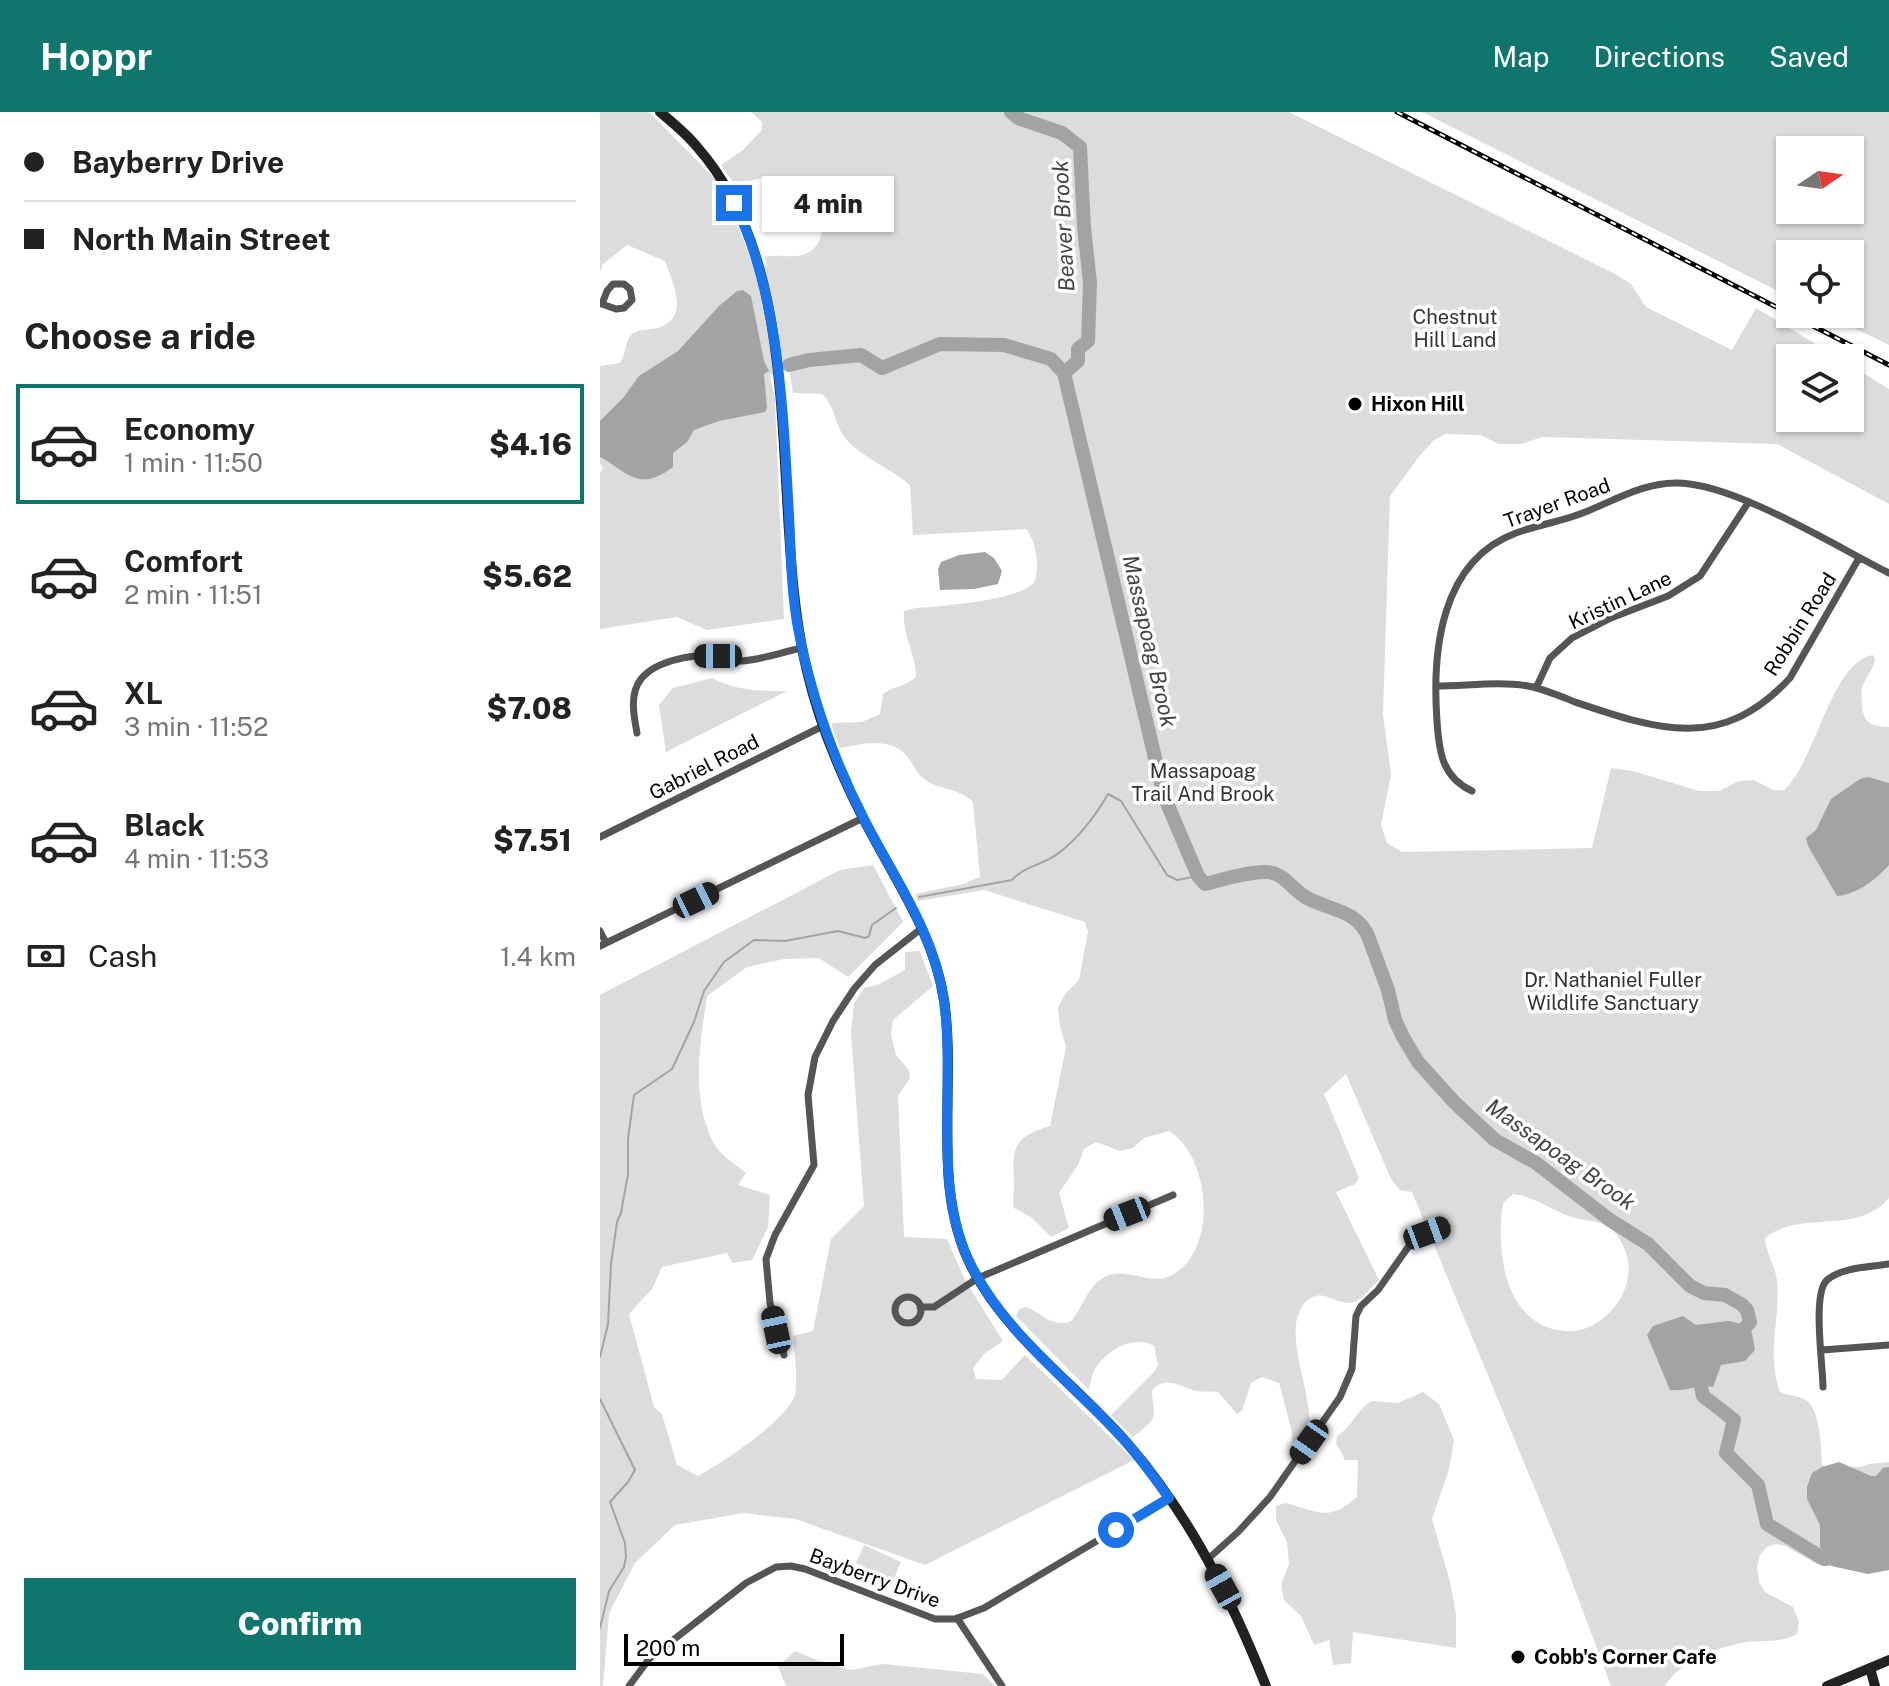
<!DOCTYPE html>
<meta charset="utf-8">
<style>
body{margin:0;font-family:"Public Sans",sans-serif;background:#f2f2f2;color:#222;height:100vh;display:flex;flex-direction:column;font-size:30px;white-space:nowrap}
*{box-sizing:border-box;margin:0}
p{font-size:26px;color:#767676}
.icon{flex:none;width:44px;height:44px;fill:none;stroke:currentColor;stroke-width:2;stroke-linecap:round;stroke-linejoin:round}
.map{position:relative;flex:1;overflow:hidden}
.panel{display:flex;flex-direction:column;background:#fff;width:600px}
.panel>*{flex:none}
.guide{display:grid;align-content:center;height:176px;padding:0 24px;background:#fff}
.needle{width:52px;rotate:77deg}
.controls{position:absolute;left:1176px;top:24px;display:grid;gap:16px}
.controls a{display:grid;place-items:center;width:88px;height:88px;border-radius:0px;background:#fff;box-shadow:0 2px 6px #0004;font-size:40px}
.scale{position:absolute;left:24px;bottom:20px;width:220px;box-sizing:border-box;padding-left:8px;border:4px solid #000;border-top:0;font-size:22px;line-height:28px;white-space:nowrap;color:#000;-webkit-text-stroke:6px #fff;paint-order:stroke}
.end{position:absolute;width:36px;height:36px;margin:-18px;border:10px solid #1a73e8;background:#fff;box-shadow:0 0 0 4px #fff}
.from{border-radius:50%}
.bubble{position:absolute;height:56px;border-radius:0px;background:#fff;box-shadow:0 2px 6px #0004;font-size:26px;font-weight:800;line-height:56px;text-align:center}
.car{position:absolute;width:24px;height:48px;margin:-24px -12px;border-radius:10px;box-shadow:0 0 6px 2px #0007;background:linear-gradient(#222 24%,#8ab4d8 0 40%,#222 0 76%,#8ab4d8 0 86%,#222 0)}
.guide b{display:flex;align-items:center;gap:28px;height:76px;font-size:30px}
.guide b+b{border-top:2px solid #e0e0e0}
.guide i{width:20px;height:20px;background:#222}
ul{padding:0;list-style:none}
li{display:flex;align-items:center;gap:24px;height:120px;margin:0 16px 12px;padding:0 8px;border:4px solid transparent;border-radius:0px}
li div{flex:1}
li b{display:block;font-size:30px}
li em{font-style:normal;font-weight:800}
li.active{border-color:#0f766e}
li>.icon{width:72px;height:72px;stroke-width:1.5}
h2{padding:0 24px;font-size:36px;line-height:96px}
.pay{display:flex;align-items:center;gap:20px;height:88px;padding:0 24px;font-size:30px}
.pay p{margin-inline-start:auto}
.primary-button{display:flex;gap:16px;margin-top:auto;padding:16px 24px}
.primary-button a{flex:1;height:92px;border-radius:0px;background:#0f766e;color:#fff;font-size:32px;font-weight:800;line-height:92px;text-align:center}
header{display:flex;align-items:center;gap:48px;box-sizing:border-box;height:112px;padding:0 40px;background:#0f766e;color:#fff}
header strong{font-size:38px}
nav{display:flex;gap:44px;margin-inline-start:auto;font-size:28px}
main{display:flex;flex:1;min-height:0}
.map>svg:first-child{display:block}
.green{fill:#dcdcdc;fill-rule:evenodd}
.water{fill:#a3a3a3}
.lines{fill:none;stroke-linecap:round;stroke-linejoin:round}
.stream{stroke:#a3a3a3;stroke-width:2}
.river{stroke:#a3a3a3;stroke-width:14}
.street{stroke:#555;stroke-width:7}
.secondary{stroke:#222;stroke-width:10}
.rail-casing{stroke:#000;stroke-width:5}
.rail{stroke:#fff;stroke-width:2;stroke-dasharray:6;stroke-linecap:butt}
.route{stroke:#1a73e8;stroke-width:10}
.poi-dot{fill:#000;stroke:#fff;stroke-width:3}
.labels{text-anchor:middle;dominant-baseline:central;stroke-width:7;stroke-linejoin:round;paint-order:stroke}
.park-label{font-size:20px;fill:#333;stroke:#fff}
.poi-label{font-size:20px;font-weight:bold;fill:#000;stroke:#fff;text-anchor:start}
.street-label{font-size:20px;fill:#000;stroke:#fff}
.water-label{font-size:22px;font-style:italic;fill:#444;stroke:#fff}
</style>
<header>
<strong>Hoppr</strong>
<nav><a>Map</a><a>Directions</a><a>Saved</a></nav>
</header>
<main>
<section class="panel">
<div class="guide">
<b><i class="from"></i>Bayberry Drive</b>
<b><i></i>North Main Street</b>
</div>
<h2>Choose a ride</h2>
<ul>
<li class="active"><svg class="icon" aria-label="car" viewBox="0 0 24 24"><path d="M5 17H2v-5l4-1 3-4h7l3 4 3 1v5h-3M9 17h6M6 11h13"/><circle cx="7" cy="17" r="2"/><circle cx="17" cy="17" r="2"/></svg><div><b>Economy</b><p>1 min · 11:50</p></div><em>$4.16</em></li>
<li><svg class="icon" aria-label="car" viewBox="0 0 24 24"><path d="M5 17H2v-5l4-1 3-4h7l3 4 3 1v5h-3M9 17h6M6 11h13"/><circle cx="7" cy="17" r="2"/><circle cx="17" cy="17" r="2"/></svg><div><b>Comfort</b><p>2 min · 11:51</p></div><em>$5.62</em></li>
<li><svg class="icon" aria-label="car" viewBox="0 0 24 24"><path d="M5 17H2v-5l4-1 3-4h7l3 4 3 1v5h-3M9 17h6M6 11h13"/><circle cx="7" cy="17" r="2"/><circle cx="17" cy="17" r="2"/></svg><div><b>XL</b><p>3 min · 11:52</p></div><em>$7.08</em></li>
<li><svg class="icon" aria-label="car" viewBox="0 0 24 24"><path d="M5 17H2v-5l4-1 3-4h7l3 4 3 1v5h-3M9 17h6M6 11h13"/><circle cx="7" cy="17" r="2"/><circle cx="17" cy="17" r="2"/></svg><div><b>Black</b><p>4 min · 11:53</p></div><em>$7.51</em></li>
</ul>
<div class="pay"><svg class="icon" aria-label="cash" viewBox="0 0 24 24"><path d="M3 7h18v10H3z"/><circle cx="12" cy="12" r="2"/></svg>Cash<p>1.4 km</p></div>
<div class="primary-button"><a>Confirm</a></div>
</section>
<div class="map">
<svg width="1289" height="1574" viewBox="0 0 1289 1574">
<rect width="100%" height="100%" fill="#fff"/>
<!-- green -->
<path class="green" d="M0 0H49L123 75 154 156 167 154 165 145C177 142 186 145 198 144 230 139 225 100 215 79 184 59 169 63 135 73L121 53 143 38 162 18V10L151 0H689L1017 163 1031 172 1046 195 1132 238 1156 196 1239 246H1190V306H1250V253L1289 277V392L1177 332 942 325 921 332H899L880 323 846 322 834 328 821 342 790 384 783 602 791 663 781 713 787 731 802 740 992 736 1011 656 1033 659 1099 679H1119L1139 669 1154 668 1173 678H1184C1217 648 1230 551 1273 543L1275 548C1273 557 1268 562 1264 571 1261 576 1261 583 1262 590 1262 609 1270 615 1289 615V1086C1257 1124 1201 1097 1165 1126 1166 1142 1175 1153 1177 1168 1181 1204 1166 1242 1180 1280 1187 1284 1197 1283 1204 1287 1221 1295 1221 1337 1222 1354L1261 1355 1269 1352 1289 1350V1457L1217 1452 1185 1434 1176 1432 1167 1435 1160 1443 1157 1454 1159 1470 1165 1480 1193 1495 1199 1510 1197 1522C1180 1531 1165 1528 1147 1530 1117 1535 1080 1549 1065 1574H1011L959 1435 812 1080 800 1078 791 1067 746 962 724 982 759 1066 755 1072 736 1080 779 1168C771 1175 761 1190 750 1191 734 1192 720 1173 704 1192 681 1219 713 1281 709 1314 709 1322 702 1329 697 1336L693 1335 691 1316 679 1271 662 1265 651 1271 642 1299 637 1302 618 1280C611 1279 604 1280 597 1279 580 1275 565 1262 552 1279 554 1310 560 1303 533 1325L511 1303 555 1259 558 1253 554 1234C534 1222 504 1239 494 1259 491 1265 490 1272 489 1278L416 1204 419 1197 426 1195C442 1201 450 1215 470 1210 482 1198 487 1175 503 1166 524 1153 548 1174 570 1164 619 1140 611 1045 569 1019L544 1026 533 1036 520 1039 496 1030 484 1037 478 1053 459 1081 469 1116 451 1125 431 1105 414 1096C412 1087 415 1079 414 1070 412 1035 414 1025 450 1014L466 935 460 914 458 896 465 882 479 868 488 820 485 810 384 778 318 789 315 782 364 772 380 765 373 690C360 677 342 678 327 669 317 663 314 653 307 644 290 624 262 632 240 636L231 611 262 610 280 602 283 582C294 574 306 574 316 565 316 542 302 523 304 499 317 494 328 496 342 494 366 491 416 487 434 471 440 455 437 431 426 417L313 423 310 373C290 356 264 347 246 327 234 313 236 294 222 282L193 281 189 256 170 263 175 287 184 507 107 518 77 505 0 517V361L3 356 0 352V254L20 251C26 243 25 228 32 222 38 217 50 218 57 216 91 206 73 171 65 149L27 133 3 152 0 160ZM913 1082C934 1084 954 1100 975 1106 984 1109 996 1108 1005 1113 1016 1118 1022 1130 1026 1141 1039 1177 1003 1223 964 1219 903 1213 896 1137 903 1091Z
M822 0H1289V233L1226 202H1250V142H1190V185ZM1190 38H1250V98H1190Z
M112 566C137 579 160 579 187 579L66 640 59 593 73 576Z
M273 753 303 810 248 865 219 846 184 847 147 855 107 884C100 932 90 986 114 1032 120 1043 137 1053 146 1061L138 1073 170 1083 168 1115 152 1148 132 1151 127 1141 62 1155 52 1177 29 1202 54 1295 62 1302 77 1353 98 1364C124 1350 181 1312 194 1286 199 1274 194 1238 193 1224L213 1219 231 1127 264 1094 251 922 254 891 264 876 277 873 305 858V840L320 839 333 874 293 908 291 922 296 943 309 958 310 966 298 984 304 1125 347 1127 365 1168 403 1229 385 1241 373 1256 376 1267 402 1268 425 1243 534 1348 325 1453 195 1407 143 1401 75 1413 35 1451 9 1501 3 1574H0V883L240 758Z
M823 1280 839 1292 854 1328 849 1357 832 1407 850 1470 856 1502V1536L753 1520 751 1551 733 1553 729 1528 714 1533 701 1504 684 1488 681 1473 689 1452 687 1430 676 1408V1394L685 1391C718 1399 727 1411 757 1385L758 1348H745L736 1331 737 1324C752 1315 756 1299 771 1289L798 1291Z
M264 1433 301 1450 293 1469 256 1451Z
M195 1539 219 1549 251 1558 283 1552 383 1562 395 1574H186L178 1555Z"/>
<!-- water -->
<path class="water" d="M143 178 151 184 164 249 169 259 164 262 167 296 165 300 119 309 94 318 87 330 73 341V355C38 381 28 360 0 345V309L23 286 39 264 78 239 119 194 137 179Z
M385 440 394 446 402 459 398 472 374 477 340 478 338 457 341 450 359 443Z
M1268 665 1289 671V753C1275 768 1258 782 1237 784L1208 734 1206 726 1216 718 1231 687 1260 667Z
M1083 1204 1096 1213 1128 1209 1148 1213 1152 1221 1155 1238 1145 1249 1121 1253 1113 1275C1099 1272 1085 1280 1070 1278L1047 1223 1053 1214Z
M1239 1350 1271 1364H1276L1283 1356 1289 1355V1458L1268 1462 1231 1454 1220 1435V1413L1207 1387V1375L1212 1361 1222 1355Z"/>
<g class="lines">
<!-- stream -->
<path class="stream" d="M319 785 412 768C425 753 445 753 460 740 479 725 496 703 508 682L521 689 567 763 577 768 598 764
M0 1245 8 1212 11 1152 17 1110 21 1101 28 1062V1027L34 983 72 957 94 910 104 879 124 850 154 828 185 829 238 819 265 826 269 824 272 813 296 796
M0 1287 35 1358 28 1370 10 1390 25 1431 26 1445 24 1455 9 1479 0 1516"/>
<!-- river -->
<path class="river" d="M411 0 418 6 462 21 480 35 484 115 490 171 488 229 478 237V249L464 261
M189 253 209 248 261 243 282 256 340 232 404 233 451 247 464 261 564 684 598 764 605 772C625 767 646 760 666 760 684 760 692 778 707 786 729 798 757 798 768 824L788 878 795 908 803 925 818 950 855 991 895 1028 936 1051 1010 1108 1048 1132 1090 1174 1104 1181 1125 1183 1141 1192 1147 1198 1150 1210 1137 1225
M1104 1261 1099 1266 1103 1284 1134 1308 1126 1341 1158 1373 1167 1412 1224 1447 1243 1444"/>
<!-- street -->
<path class="street" d="M0 192H2L16 197 24 196 32 188 30 177 24 172H13L7 179 2 192
M836 574C866 574 899 569 928 574 944 577 960 584 975 590 1058 618 1122 640 1190 566L1259 446
M936 576 950 546 972 526 1011 506 1068 484 1100 464 1148 391
M37 621C34 605 29 582 41 567 56 548 94 542 117 544 125 545 133 549 141 549 161 548 182 540 202 536
M872 679C842 665 839 640 837 609 832 540 840 449 916 421 937 413 959 410 980 402 1012 390 1043 370 1078 371 1136 372 1235 434 1289 461
M0 725 223 614
M0 819 6 831
M0 834 263 706
M295 1198a13 13 0 1 1 26 0a13 13 0 1 1-26 0Z
M320 1195H334L378 1166 573 1083
M1222 1238 1289 1233
M184 1243 170 1191 166 1147 175 1123 214 1053 208 983 215 945 233 909 254 877 275 853 322 816
M1223 1275C1223 1254 1212 1181 1227 1168 1242 1155 1271 1155 1289 1152
M608 1447 638 1420 670 1385 740 1285 752 1257 756 1204 761 1194 778 1178 811 1131 825 1122 847 1114
M357 1506 402 1574
M29 1574 49 1547 146 1471 176 1455 191 1454 205 1457 335 1507H355L384 1496 569 1386"/>
<!-- secondary -->
<path class="secondary" d="M60 0C73 11 87 22 98 36 212 166 168 400 207 559 219 611 239 659 263 706 293 765 334 821 344 888 357 976 330 1075 372 1156 408 1226 477 1273 528 1332 590 1404 631 1486 666 1574
M1270 1556 1275 1574
M1227 1574 1289 1548"/>
<!-- rail casing -->
<g class="rail-casing">
<path id="rail" d="M797 0 1289 253"/>
</g>
<!-- rail -->
<use href="#rail" class="rail"/>
</g>
<g class="lines">
<!-- route -->
<path class="route" d="M134 91C180 182 183 302 189 403 191 441 191 478 198 516 211 584 233 647 265 709 295 767 335 823 344 889 356 974 331 1077 372 1155 404 1218 463 1264 511 1314 533 1336 551 1361 569 1386L516 1418"/>
</g>
<!-- markers -->
<g class="poi-dot">
<circle cx="755" cy="292" r="8"/>
<circle cx="918" cy="1545" r="8"/>
</g>
<g class="labels">
<!-- park labels -->
<g class="park-label">
<text x="855" y="205">Chestnut<tspan x="855" dy="23">Hill Land</tspan></text>
<text x="603" y="659">Massapoag<tspan x="603" dy="23">Trail And Brook</tspan></text>
<text x="1013" y="868">Dr. Nathaniel Fuller<tspan x="1013" dy="23">Wildlife Sanctuary</tspan></text>
</g>
<!-- poi labels -->
<g class="poi-label">
<text x="771" y="292">Hixon Hill</text>
<text x="934" y="1545">Cobb's Corner Cafe</text>
</g>
<!-- street labels -->
<g class="street-label">
<text transform="translate(957 391) rotate(-20)">Trayer Road</text>
<text transform="translate(1020 488) rotate(-25)">Kristin Lane</text>
<text transform="translate(1200 512) rotate(-58)">Robbin Road</text>
<text transform="translate(104 655) rotate(-27)">Gabriel Road</text>
<text transform="translate(275 1466) rotate(20)">Bayberry Drive</text>
</g>
<!-- water labels -->
<g class="water-label">
<text transform="translate(463 114) rotate(-93)">Beaver Brook</text>
<text transform="translate(550 529) rotate(77)">Massapoag Brook</text>
<text transform="translate(961 1042) rotate(35)">Massapoag Brook</text>
</g>
</g>
</svg>
<div class="controls">
<a><svg class="needle" viewBox="-14 -14 28 28"><path d="M0-13l5 13h-10z" fill="#e53935"/><path d="M0 13l5-13h-10z" fill="#767676"/></svg></a>
<a><svg class="icon" aria-label="locate" viewBox="0 0 24 24"><circle cx="12" cy="12" r="6"/><path d="M12 2v4M12 18v4M2 12h4M18 12h4"/></svg></a>
<a><svg class="icon" aria-label="layers" viewBox="0 0 24 24"><path d="M12 4l9 5-9 5-9-5zM3 14l9 5 9-5"/></svg></a>
</div>
<div class="scale">200 m</div>
<i class="end from" style="left:516px;top:1418px"></i>
<i class="end" style="left:134px;top:91px"></i>
<div class="bubble" style="left:162px;top:64px;width:132px">4 min</div>
<i class="car" style="left:118px;top:544px;rotate:270deg"></i>
<i class="car" style="left:96px;top:788px;rotate:64deg"></i>
<i class="car" style="left:527px;top:1102px;rotate:248deg"></i>
<i class="car" style="left:827px;top:1121px;rotate:70deg"></i>
<i class="car" style="left:176px;top:1218px;rotate:348deg"></i>
<i class="car" style="left:709px;top:1330px;rotate:215deg"></i>
<i class="car" style="left:623px;top:1475px;rotate:331deg"></i>
</div>
</main>
